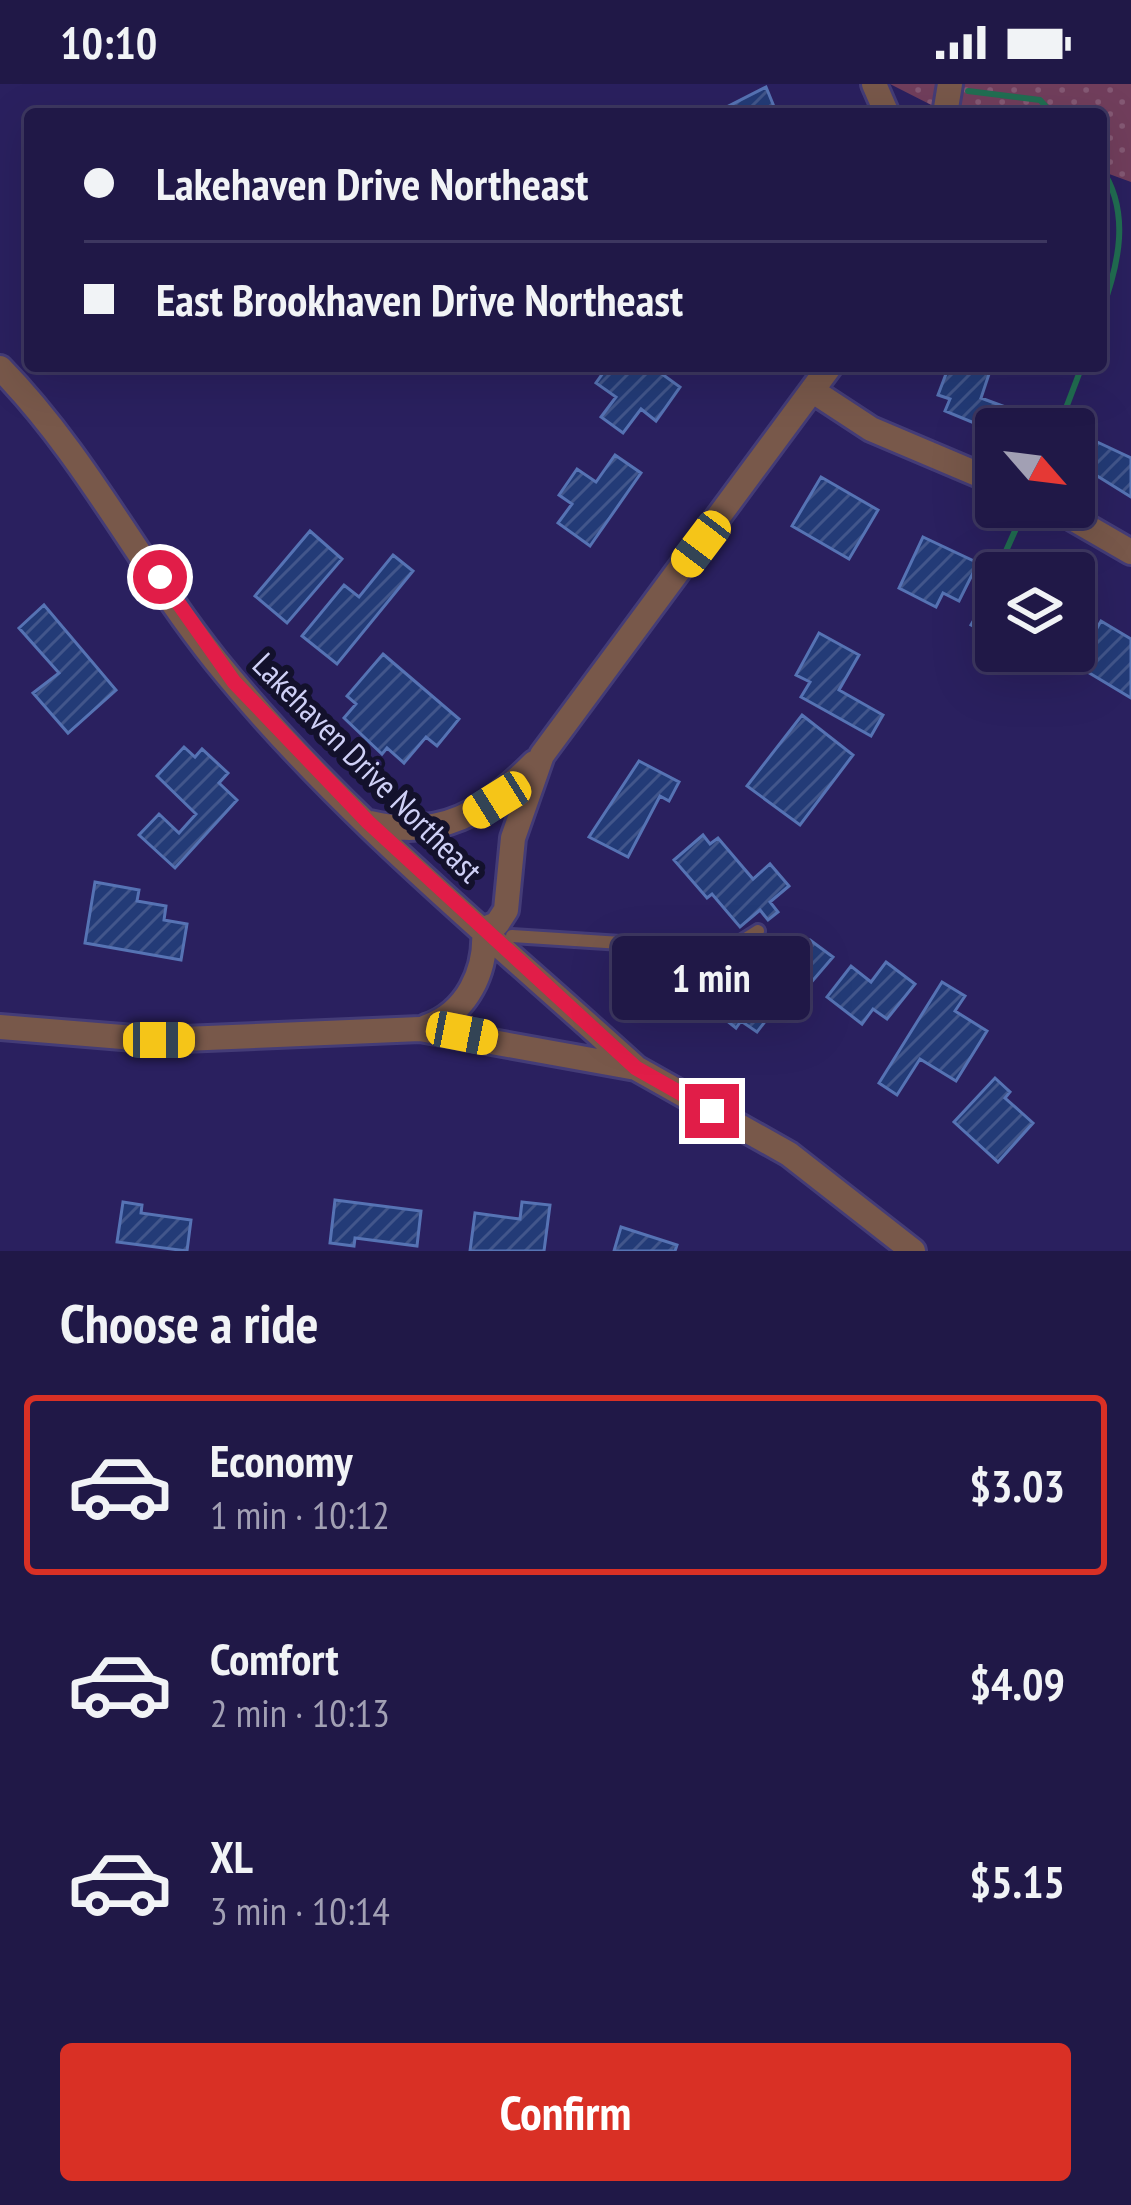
<!DOCTYPE html>
<meta charset="utf-8">
<style>
body{margin:0;font-family:"PT Sans Narrow",sans-serif;background:#28214e;color:#f1f3f6;height:100vh;display:flex;flex-direction:column;font-size:45px;white-space:nowrap}
*{box-sizing:border-box;margin:0}
p{font-size:39px;color:#a2a0b4}
.icon{flex:none;width:66px;height:66px;fill:none;stroke:currentColor;stroke-width:2;stroke-linecap:round;stroke-linejoin:round}
.map{position:relative;height:1167px;overflow:hidden}
.side{display:flex;flex-direction:column;background:#201847;flex:1}
.side>*{flex:none}
.banner{position:absolute;left:24px;top:24px;width:1083px;height:264px;border-radius:12px;box-shadow:0 12px 48px #0002,0 0 0 3px #3d3760;display:grid;align-content:center;height:264px;padding:0 60px;background:#201847}
.needle{width:78px;rotate:118deg}
.tools{position:absolute;left:975px;top:324px;display:grid;gap:24px}
.tools a{display:grid;place-items:center;width:120px;height:120px;border-radius:12px;background:#201847;box-shadow:0 12px 48px #0002,0 0 0 3px #3d3760;font-size:60px}
.end{position:absolute;width:54px;height:54px;margin:-27px;border:15px solid #e11d48;background:#fff;box-shadow:0 0 0 6px #fff}
.from{border-radius:50%}
.bubble{position:absolute;height:84px;border-radius:12px;background:#201847;box-shadow:0 12px 48px #0002,0 0 0 3px #3d3760;font-size:39px;font-weight:700;line-height:84px;text-align:center}
.car{position:absolute;width:36px;height:72px;margin:-36px -18px;border-radius:15px;box-shadow:0 0 9px 3px #0007;background:linear-gradient(#f5c518 24%,#345 0 40%,#f5c518 0 76%,#345 0 86%,#f5c518 0)}
.banner b{display:flex;align-items:center;gap:42px;height:114px;font-size:45px}
.banner b+b{border-top:3px solid #3d3760}
.banner i{width:30px;height:30px;background:#f1f3f6}
ul{padding:0;list-style:none}
li{display:flex;align-items:center;gap:36px;height:180px;margin:0 24px 18px;padding:0 36px;border:6px solid transparent;border-radius:12px}
li div{flex:1}
li b{display:block;font-size:45px}
li em{font-style:normal;font-weight:700}
li.selected{border-color:#d93025}
li>.icon{width:108px;height:108px;stroke-width:1.5}
h2{padding:0 60px;font-size:54px;line-height:144px}
.action{display:flex;gap:24px;margin-top:auto;padding:24px 60px}
.action a{flex:1;height:138px;border-radius:12px;background:#d93025;color:#fff;font-size:48px;font-weight:700;line-height:138px;text-align:center}
.status{display:flex;justify-content:space-between;align-items:center;height:84px;padding:0 60px;background:#201847;direction:ltr}
.status svg{height:33px;fill:currentColor}
.map>svg:first-child{display:block}
.grass{fill:url(#grass-dots)}
.lines{fill:none;stroke-linecap:round;stroke-linejoin:round}
.stream{stroke:#216e52;stroke-width:6}
.building{fill:url(#building-hatch);stroke:#5673b4;stroke-width:3}
.service-casing{stroke:#443c77;stroke-width:18}
.minor-casing{stroke:#443c77;stroke-width:30}
.service{stroke:#78584a;stroke-width:12}
.minor{stroke:#78584a;stroke-width:24}
.route{stroke:#e11d48;stroke-width:15}
.labels{text-anchor:middle;dominant-baseline:central;stroke-width:12;stroke-linejoin:round;paint-order:stroke}
.street-label{font-size:33px;fill:#cfd0f6;stroke:#13112c}
</style>
<div class="status"><b>10:10</b><svg viewBox="0 0 49 12"><path d="M0 12V9h3v3zM5 12V6h3v6zM10 12V3h3v9zM15 12V0h3v12zM26 1h20v11H26zM47 4h2v5h-2z"/></svg></div>
<div class="map">
<svg width="1131" height="1167" viewBox="0 0 1131 1167">
<defs>
<pattern id="grass-dots" width="8" height="8" patternUnits="userSpaceOnUse" patternTransform="scale(3)"><rect width="8" height="8" fill="#713e5c"/><path d="M2 2h.1M6 6h.1" fill="none" stroke="#845974" stroke-width="1.8" stroke-linecap="round"/></pattern>
<pattern id="building-hatch" width="6" height="6" patternUnits="userSpaceOnUse" patternTransform="scale(3)"><rect width="6" height="6" fill="#233b77"/><path d="M-1 1l2-2M0 6l6-6M5 7l2-2" fill="none" stroke="#42568b"/></pattern>
</defs>
<rect width="100%" height="100%" fill="#2a205f"/>
<!-- grass -->
<path class="grass" d="M890 0H1131V98L1101 87V30H949Z"/>
<g class="lines">
<!-- stream -->
<path class="stream" d="M968 7 1040 16 1053 30
M1101 84C1131 128 1119 180 1101 229
M1058 345 1082 282
M1006 467 1023 429"/>
</g>
<!-- building -->
<path class="building" d="M766 3 777 30H718L717 28Z
M608 282H651L680 303 656 337 641 325 623 349 601 333 616 313 596 299Z
M949 282 990 287 981 314 1008 324 1001 345 996 348 945 327 950 315 938 311Z
M1093 356 1131 374V413L1078 380Z
M615 371 641 389 590 462 558 439 572 420 559 411 577 385 596 398Z
M821 393 878 426 849 475 792 442Z
M310 447 342 475 287 539 255 512Z
M923 453 978 479 959 517 943 509 936 523 899 504Z
M393 471 413 487 337 580 302 552 344 501 359 513Z
M990 508 996 511V555L971 541Z
M44 521 116 606 68 649 33 609 59 589 19 544Z
M1101 537 1131 555V614L1076 581Z
M819 549 859 571 839 606 883 631 871 652 801 613 810 598 796 591Z
M383 570 459 635 437 662 426 653 404 679 387 664 382 670 344 634 356 620 347 612Z
M802 631 853 671 800 741 747 702Z
M184 663 195 673 202 665 228 689 219 699 237 716 175 784 139 751 159 730 179 749 196 730 157 692Z
M639 677 679 698 669 717 660 712 628 773 589 753Z
M703 751 710 760 718 754 753 795 770 780 789 802 770 818 778 828 768 836 760 826 740 843 712 810 707 814 674 776Z
M95 798 139 806 137 817 166 822 164 836 187 840 181 876 85 859Z
M810 856 833 873 778 937 770 931 757 948 741 937 736 944 707 921 720 905 727 910 744 889 750 894 765 874 785 890Z
M886 878 915 900 887 935 873 925 862 940 827 913 851 882 871 898Z
M942 898 965 912 955 927 987 947 956 997 920 975 897 1011 879 999Z
M995 994 1010 1008 1005 1014 1033 1039 998 1078 954 1038Z
M335 1116 421 1127 417 1162 355 1154 354 1162 330 1159Z
M123 1118 142 1121 141 1129 191 1136 187 1167 117 1158Z
M522 1118 550 1121 544 1167H470L475 1129 520 1135Z
M621 1143 677 1161 675 1167H614Z"/>
<g class="lines">
<!-- service casing -->
<g class="service-casing">
<path id="service" d="M512 852 715 865 731 864 758 847"/>
</g>
<!-- minor casing -->
<g class="minor-casing">
<path id="minor" d="M874 0 887 30
M945 30 950 0
M0 284C86 372 140 482 216 577 337 727 492 853 634 982
M813 307 871 345 996 398
M1053 423 1131 468
M370 739C442 756 485 728 534 679
M484 845 497 840 506 826 513 754 542 671 830 282
M0 943 159 956 420 945 636 984 789 1070 913 1167
M426 943C467 929 487 887 484 845"/>
</g>
<!-- service -->
<use href="#service" class="service"/>
<!-- minor -->
<use href="#minor" class="minor"/>
</g>
<g class="lines">
<!-- route -->
<path class="route" d="M160 493 234 598 368 738 636 984 712 1027"/>
</g>
<g class="labels">
<!-- street labels -->
<g class="street-label">
<text transform="translate(368 683) rotate(45)">Lakehaven Drive Northeast</text>
</g>
</g>
</svg>
<div class="tools">
<a><svg class="needle" viewBox="-14 -14 28 28"><path d="M0-13l5 13h-10z" fill="#e53935"/><path d="M0 13l5-13h-10z" fill="#a2a0b4"/></svg></a>
<a><svg class="icon" aria-label="layers" viewBox="0 0 24 24"><path d="M12 4l9 5-9 5-9-5zM3 14l9 5 9-5"/></svg></a>
</div>
<i class="end from" style="left:160px;top:493px"></i>
<i class="end" style="left:712px;top:1027px"></i>
<div class="bubble" style="left:612px;top:852px;width:198px">1 min</div>
<i class="car" style="left:701px;top:460px;rotate:217deg"></i>
<i class="car" style="left:497px;top:716px;rotate:238deg"></i>
<i class="car" style="left:462px;top:949px;rotate:101deg"></i>
<i class="car" style="left:159px;top:956px;rotate:90deg"></i>
<div class="banner">
<b><i class="from"></i>Lakehaven Drive Northeast</b>
<b><i></i>East Brookhaven Drive Northeast</b>
</div>
</div>
<section class="side">
<h2>Choose a ride</h2>
<ul>
<li class="selected"><svg class="icon" aria-label="car" viewBox="0 0 24 24"><path d="M5 17H2v-5l4-1 3-4h7l3 4 3 1v5h-3M9 17h6M6 11h13"/><circle cx="7" cy="17" r="2"/><circle cx="17" cy="17" r="2"/></svg><div><b>Economy</b><p>1 min · 10:12</p></div><em>$3.03</em></li>
<li><svg class="icon" aria-label="car" viewBox="0 0 24 24"><path d="M5 17H2v-5l4-1 3-4h7l3 4 3 1v5h-3M9 17h6M6 11h13"/><circle cx="7" cy="17" r="2"/><circle cx="17" cy="17" r="2"/></svg><div><b>Comfort</b><p>2 min · 10:13</p></div><em>$4.09</em></li>
<li><svg class="icon" aria-label="car" viewBox="0 0 24 24"><path d="M5 17H2v-5l4-1 3-4h7l3 4 3 1v5h-3M9 17h6M6 11h13"/><circle cx="7" cy="17" r="2"/><circle cx="17" cy="17" r="2"/></svg><div><b>XL</b><p>3 min · 10:14</p></div><em>$5.15</em></li>
</ul>
<div class="action"><a>Confirm</a></div>
</section>
